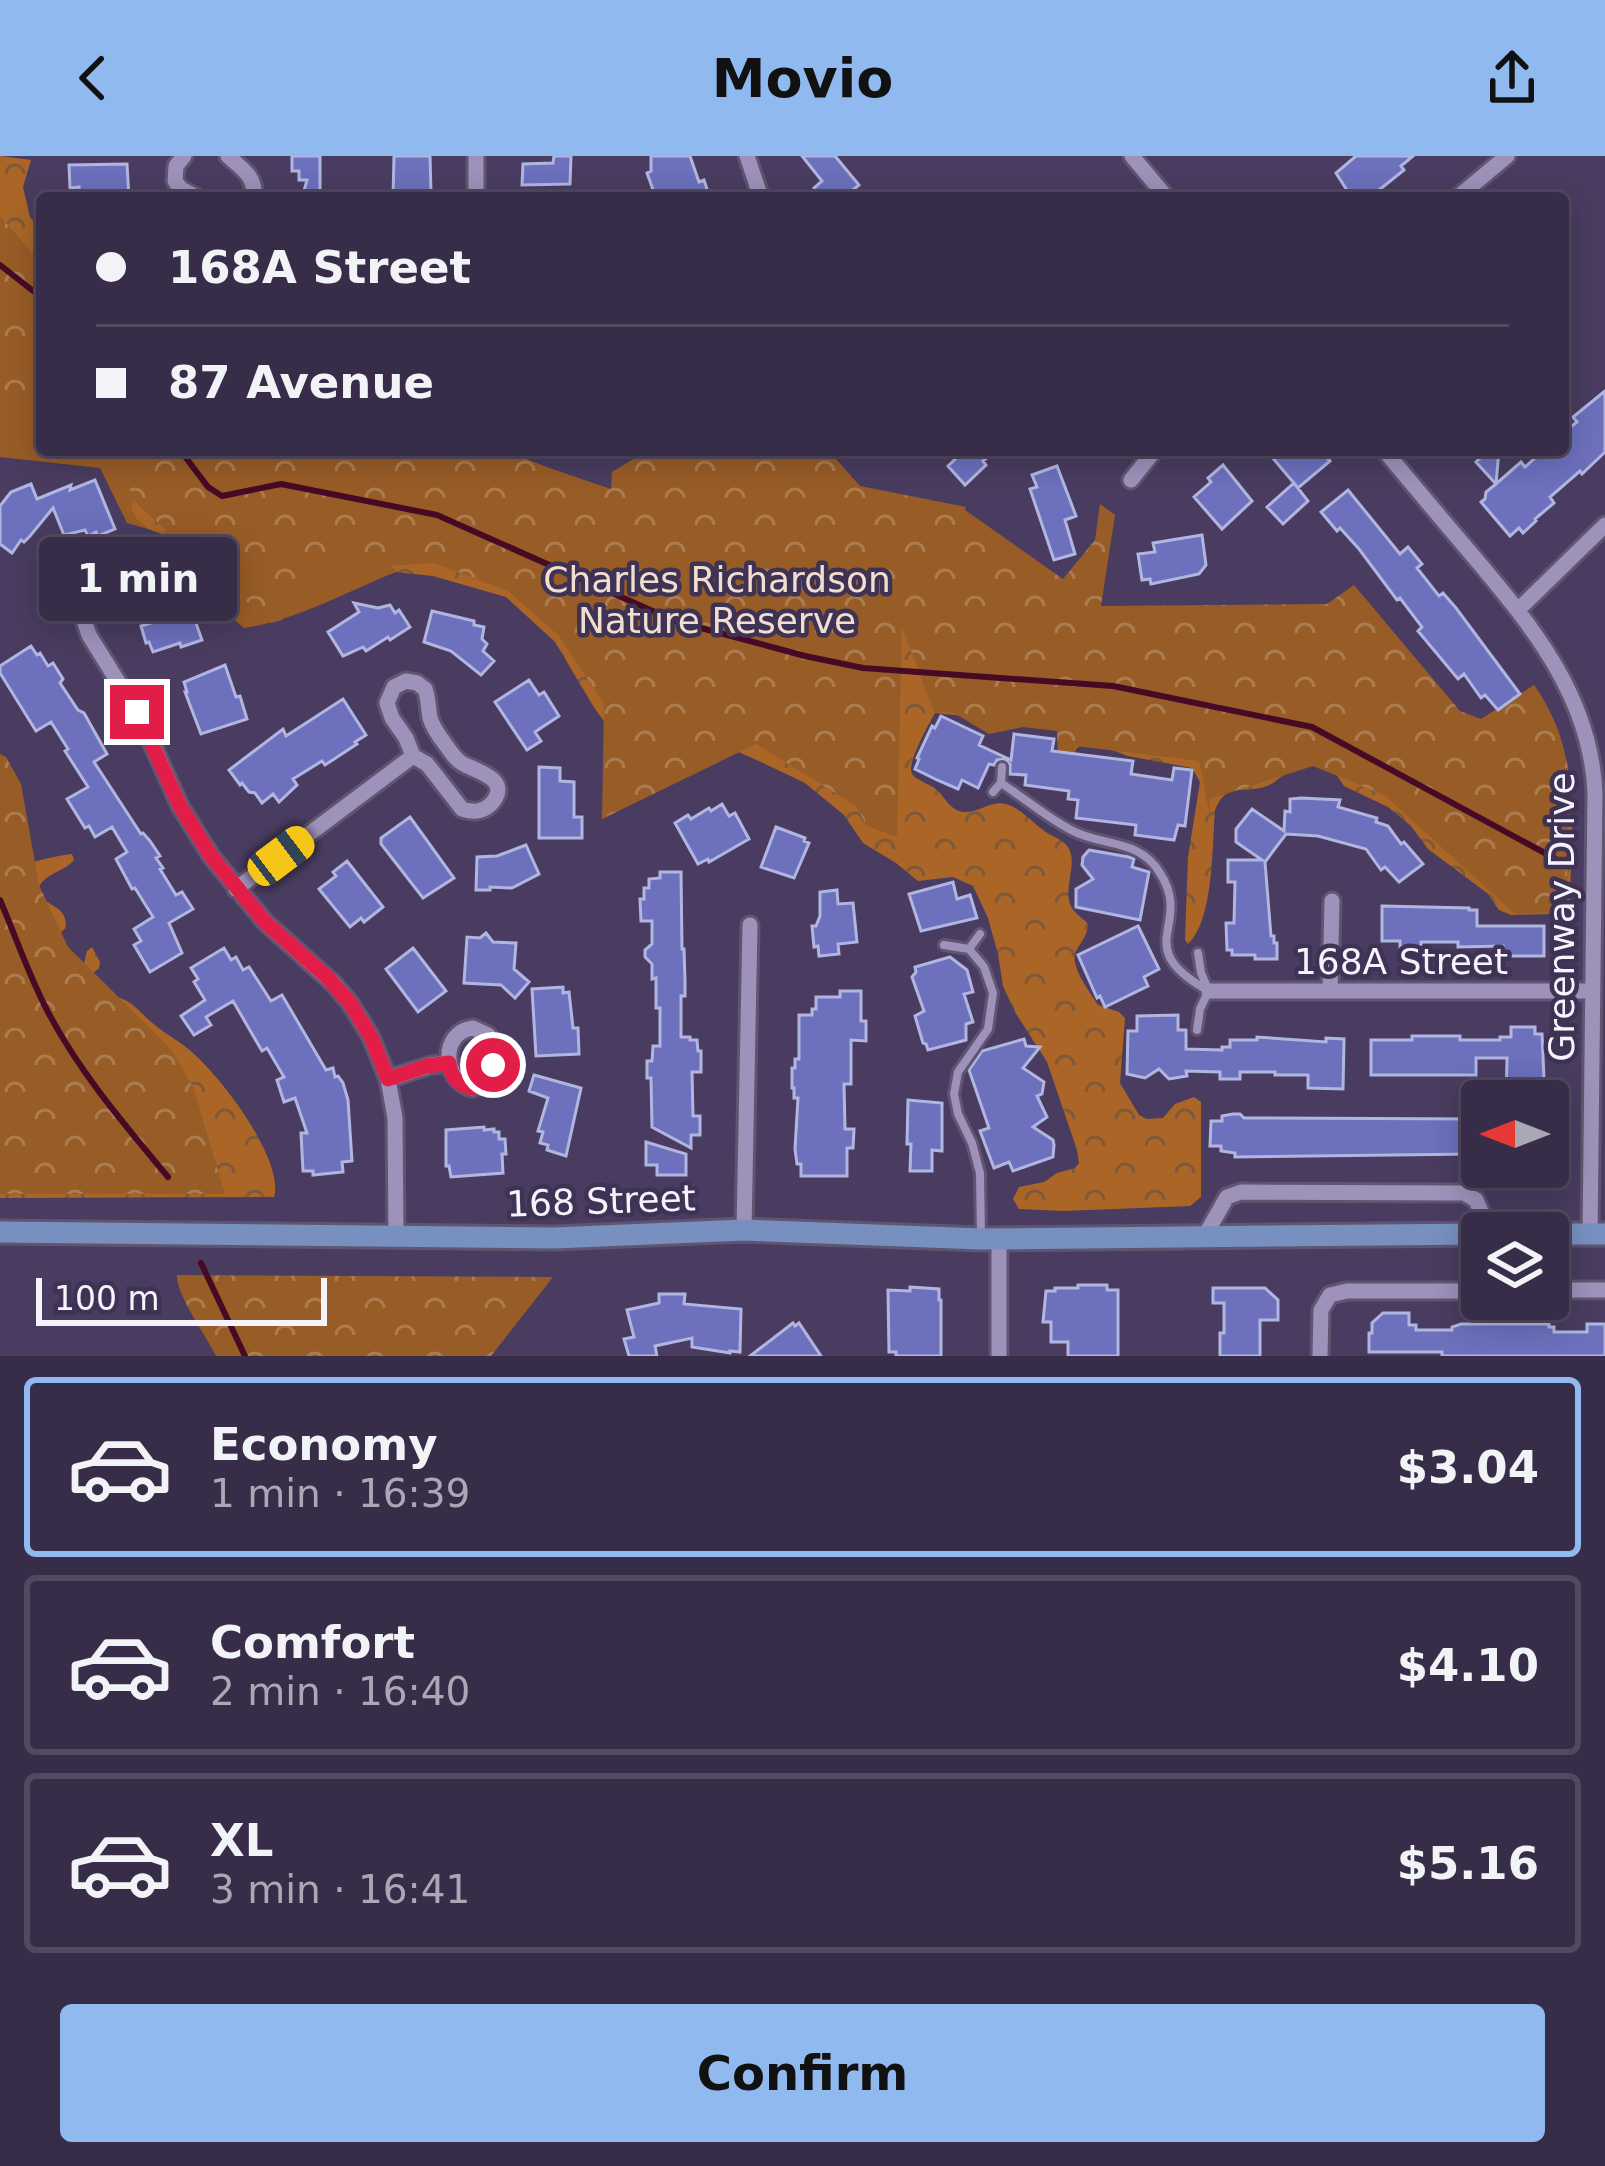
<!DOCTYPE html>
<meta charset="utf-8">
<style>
body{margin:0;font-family:"DejaVu Sans",sans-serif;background:#3e354f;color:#f1f3f6;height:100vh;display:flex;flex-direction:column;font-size:45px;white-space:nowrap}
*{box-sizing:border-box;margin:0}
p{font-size:39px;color:#aaa8b4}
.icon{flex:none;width:66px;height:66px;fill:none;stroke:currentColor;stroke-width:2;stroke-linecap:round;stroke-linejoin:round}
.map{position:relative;height:1200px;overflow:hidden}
.details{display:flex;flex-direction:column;background:#372d48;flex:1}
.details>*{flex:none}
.banner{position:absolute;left:36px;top:36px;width:1533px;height:264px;border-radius:12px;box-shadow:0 6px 30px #0003,0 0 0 3px #514960;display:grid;align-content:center;height:264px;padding:0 60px;background:#372d48}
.needle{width:78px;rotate:270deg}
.buttons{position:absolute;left:1461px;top:924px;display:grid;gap:24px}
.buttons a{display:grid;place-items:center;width:108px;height:108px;border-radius:12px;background:#372d48;box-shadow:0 6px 30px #0003,0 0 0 3px #514960;font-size:60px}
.scale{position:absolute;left:36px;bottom:30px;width:291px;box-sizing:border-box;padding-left:12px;border:6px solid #f6f3fc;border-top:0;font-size:33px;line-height:42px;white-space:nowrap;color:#f6f3fc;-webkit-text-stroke:9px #3e3255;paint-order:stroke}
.end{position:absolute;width:54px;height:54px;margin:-27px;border:15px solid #e11d48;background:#fff;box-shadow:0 0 0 6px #fff}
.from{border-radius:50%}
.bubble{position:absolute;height:84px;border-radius:12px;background:#372d48;box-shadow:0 6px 30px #0003,0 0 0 3px #514960;font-size:39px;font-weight:700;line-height:84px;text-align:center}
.car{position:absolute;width:36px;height:72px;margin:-36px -18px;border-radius:15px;box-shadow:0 0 9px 3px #0007;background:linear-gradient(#f5c518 24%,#345 0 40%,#f5c518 0 76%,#345 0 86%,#f5c518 0)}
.banner b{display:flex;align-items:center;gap:42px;height:114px;font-size:45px}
.banner b+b{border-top:3px solid #514960}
.banner i{width:30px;height:30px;background:#f1f3f6}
ul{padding:21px 0 0;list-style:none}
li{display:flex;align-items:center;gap:36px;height:180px;margin:0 24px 18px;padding:0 36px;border:6px solid #514960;border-radius:12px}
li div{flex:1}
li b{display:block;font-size:45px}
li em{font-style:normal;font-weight:700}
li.on{border-color:#90b9f0}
li>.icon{width:108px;height:108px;stroke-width:1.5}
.cta{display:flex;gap:24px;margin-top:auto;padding:24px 60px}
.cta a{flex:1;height:138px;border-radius:12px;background:#90b9f0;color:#111;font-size:48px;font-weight:700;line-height:138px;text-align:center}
header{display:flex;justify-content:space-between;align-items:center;height:156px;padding:0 60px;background:#90b9f0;color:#111;font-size:54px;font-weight:700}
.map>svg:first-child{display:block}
.grass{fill:#985c26}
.forest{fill:url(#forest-crowns)}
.park{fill:url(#park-crowns)}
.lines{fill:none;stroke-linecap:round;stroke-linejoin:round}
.stream{stroke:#470a25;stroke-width:6}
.building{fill:#6c70bd;stroke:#b1b6e1;stroke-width:3}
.service-casing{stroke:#5f5570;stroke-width:14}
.minor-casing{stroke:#5f5570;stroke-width:21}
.secondary-casing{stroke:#5f5570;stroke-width:27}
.service{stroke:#9e91ba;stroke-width:8}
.minor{stroke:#9e91ba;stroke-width:15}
.secondary{stroke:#7790bf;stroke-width:21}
.route{stroke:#e11d48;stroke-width:15}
.labels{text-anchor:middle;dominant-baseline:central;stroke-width:9;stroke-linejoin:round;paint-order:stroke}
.park-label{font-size:36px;fill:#f1decf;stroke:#3e3255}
.street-label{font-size:36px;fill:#f6f3fc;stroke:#3e3255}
</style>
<header><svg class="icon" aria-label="back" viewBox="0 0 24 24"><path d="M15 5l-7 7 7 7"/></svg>Movio<svg class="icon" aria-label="share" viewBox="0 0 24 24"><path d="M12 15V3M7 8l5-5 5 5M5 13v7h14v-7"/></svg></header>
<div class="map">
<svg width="1605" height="1200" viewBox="0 0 1605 1200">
<defs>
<pattern id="forest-crowns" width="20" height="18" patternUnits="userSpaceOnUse" patternTransform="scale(3)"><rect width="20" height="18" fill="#ab6627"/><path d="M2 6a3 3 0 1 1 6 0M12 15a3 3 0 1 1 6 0" fill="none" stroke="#7f5938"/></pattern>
<pattern id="park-crowns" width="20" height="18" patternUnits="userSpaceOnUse" patternTransform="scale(3)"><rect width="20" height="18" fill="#985c26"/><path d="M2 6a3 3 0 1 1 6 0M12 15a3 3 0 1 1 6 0" fill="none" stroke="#ac7c51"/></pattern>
</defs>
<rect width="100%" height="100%" fill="#493c60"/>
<!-- grass -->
<path class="grass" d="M0 258 42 266V294H159L138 365 148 373 127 367 100 312 0 301Z
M196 390 378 393 396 416C346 436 297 464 244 472L186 422 174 401Z"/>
<!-- forest -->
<path class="forest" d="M0 0 31 4 23 31 30 61 42 76V178L0 146Z
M159 294H503L641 348 1071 445 1439 541 1566 627 1573 678 1569 749 1563 754 1550 758 1511 759 1499 754 1487 737 1428 693 1411 670 1388 651 1344 630 1335 616 1319 608C1306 611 1293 613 1281 621 1275 625 1272 629 1264 631 1241 638 1227 625 1215 654 1212 689 1214 764 1188 788L1185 784 1188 701 1200 626 1192 612 1128 600 1093 587 1083 588 1077 592 1067 609 1062 607 1056 569 935 557C929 568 906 608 912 618 916 624 930 628 936 633 945 641 950 655 964 656 981 657 991 642 1009 649 1022 654 1034 668 1047 677 1052 680 1058 682 1063 686 1082 700 1063 728 1070 748 1073 757 1082 761 1088 768 1087 781 1082 784 1076 795 1069 810 1090 836 1098 849L1119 856 1125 862 1120 927 1139 959 1147 963 1163 962 1175 948 1194 941 1201 946V1041L1190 1050 1063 1055 1019 1053 1013 1043 1019 1031 1044 1026 1057 1017 1075 1012 1079 1007 1077 994 1047 906 1015 856 1003 830 998 798 988 762 973 730 953 721 918 725 896 707 863 687 844 659 805 627 759 605 718 587 617 582 595 553 555 486 506 441 433 420 396 416 378 393 196 390 148 373 138 365 131 352 138 330Z
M72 698 74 704C63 717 43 717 38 734 45 753 67 747 66 772L48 786 83 812 87 795 92 791 100 806 99 812 91 819 111 840C132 842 140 858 156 870 166 878 177 884 187 892 217 915 285 1003 274 1041L0 1042V719C22 708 48 701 72 698Z"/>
<!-- park -->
<path class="park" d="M0 60 42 108V282L13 277 0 267Z
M112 294H496L611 333 612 316 648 294H832L835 302 860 330 966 351 965 354 1063 423 1095 384 1100 348 1115 359 1101 450 1327 448 1354 429 1460 555 1481 563 1534 529C1552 554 1563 582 1568 612L1567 756 1515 758 1384 639 1313 610 1210 643V660L1199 605 1076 590 1070 606 1058 604 1057 575 1023 571 989 578 954 557 934 556 902 471 897 681 867 670 856 650 756 588 602 663 604 548 559 480 508 435 434 407 328 414 282 464 271 467 180 387 117 431 110 415 166 374 136 347Z
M0 598 6 601 21 628 39 729 68 791 171 893 194 933 225 1038H0Z
M177 1119 553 1121 491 1200H216C206 1179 176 1139 177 1119Z"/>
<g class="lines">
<!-- stream -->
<path class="stream" d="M0 109 42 142
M180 294 208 331 222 340 281 328 437 359 675 465 805 500 863 512 1113 530 1312 571 1554 702
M0 744C16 781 29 820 48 856 80 917 124 968 168 1021
M201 1107 245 1200"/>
</g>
<!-- building -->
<path class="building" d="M292 0H320V42H302L307 24H299V15H292Z
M394 0H430L431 36H428V42H393Z
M554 0H571L570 28 522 29 523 8 553 7Z
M651 0H690L699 26 704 24 710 42H656L647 17 651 15Z
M802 0H835L859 29 843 42H821L814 32 822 25Z
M1356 0H1413L1401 10 1404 14 1379 34 1386 42H1352L1336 17Z
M127 8 129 42H79V31L70 32 69 9Z
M1605 235V296L1582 318 1580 315 1550 341 1554 347 1535 363 1536 365 1523 377 1519 372 1510 380 1481 346 1485 343 1486 336 1496 328 1476 306 1489 294H1499L1496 328 1521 306 1525 311 1544 294H1563V277L1577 266 1573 261Z
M965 294H996L983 305 986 309 965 329 948 310Z
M1266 294H1321L1330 305 1298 332Z
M1223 309 1252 345 1222 373 1194 341 1211 326 1208 322Z
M1057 310 1076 360 1065 364 1075 398 1054 404 1030 333 1037 331 1032 319Z
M95 324 115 373 98 380 96 376 88 380 85 374 64 379 53 352 30 380 24 386 21 384 12 397 0 388V350L11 336 31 328 37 343 71 329 70 334Z
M1294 327 1308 345 1283 368 1267 351Z
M1348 334 1400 398 1408 391 1422 408 1417 412 1439 440 1443 437 1456 452 1520 538 1498 554 1485 539 1481 542 1464 518 1458 523 1418 475 1422 471 1400 442 1397 444 1359 393 1340 372 1337 375 1321 356Z
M1202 379 1206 409 1199 418 1151 428 1150 423 1142 424 1138 398 1155 396 1153 387Z
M156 424 157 427 164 425 170 435 183 443 187 442 202 484 181 491 180 487 153 496 149 486 146 487 141 470 151 467 140 429Z
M354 447 378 452 390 449 395 457 399 454 410 471 390 484 388 481 366 495 363 491 343 500 328 476 359 456Z
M432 455 474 465V469L484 471 482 483 487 488 483 495 494 505 481 519 451 495 424 486Z
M31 490 37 499 40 497 48 510 53 507 63 523 60 527 78 554 84 557 107 598 94 606 141 678 143 677 150 685 160 700 156 702 163 712 160 713 176 739 182 736 193 753 169 767 182 797 150 816 134 789 141 785 134 773 153 761 135 732 132 733 116 703 127 696 112 671 95 681 89 670 85 672 67 643 88 631 65 595 68 593 51 566 36 575 0 517V510Z
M225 509 236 541 240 540 247 563 201 578 185 536H187L184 526Z
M529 524 539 539 544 536 559 560 535 576 541 585 527 594 495 546Z
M343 543 366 579 355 586 357 588 325 609 322 605 293 623 297 629 279 646 273 638 262 647 255 637 249 636 242 627 240 629 229 614 283 573 286 580Z
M941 560 983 580 979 589 1011 604 1014 578 1054 583 1052 595 1133 605 1131 618 1172 624 1174 612 1192 614 1185 670 1178 669 1174 684 1135 679 1136 669 1076 662 1078 644 1068 643 1069 635 1025 629 1026 619 1010 618V608L1004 603 997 604 994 609 989 608 978 632 962 624 958 633 937 624 915 613 919 603 917 602 932 570 935 572Z
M539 611 560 612V625L574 626V661H582V682H539Z
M1301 642 1340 644 1338 651 1377 662 1376 666 1388 670 1401 688 1404 686 1423 708 1399 726 1385 711 1381 714 1366 693 1318 680 1286 678 1265 706 1271 780H1274V787H1277V803H1255V799H1232V794H1227L1226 767H1234L1235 726H1228V704H1262L1236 686V673L1252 653 1284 675 1285 655 1290 656V643Z
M722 648 729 660 735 657 749 683 709 706 708 703 698 708 675 667 688 659 691 663 709 652 711 655Z
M410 661 454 722 423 742 381 688V682Z
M776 671 805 682 804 685 809 687 794 722 761 711Z
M526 689 539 718 512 732 490 731V734H476L477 701 497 700Z
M1089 694 1129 701 1134 703 1132 711 1149 716 1140 764 1076 751V733L1093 723 1082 709 1083 701Z
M347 705 383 751 364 766 361 762 350 771 319 733 336 720 333 716Z
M660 716H681L682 793H684L685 824V840H681V881H690V884H697L698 895H701V916H692L693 960H700V979H691V992L652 971 651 922H647V905H652L653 890H660V852H656V822L652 823V808L645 801V794L652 788V765H641L640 743H644V732H649V723L660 722Z
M953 726 957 743 970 739 977 762 921 775 909 738Z
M837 734 838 748 853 747 857 786 838 788 839 798 819 800 818 790 814 791 812 770H816L820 760V736Z
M1382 750 1469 752V754H1477V770H1544V800H1503V790L1458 791V786H1421V792H1400V785H1382Z
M1138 770 1159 813 1144 821 1148 830 1105 851 1100 840 1097 842 1078 799Z
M486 777 493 786 516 787 514 813 529 826 515 842 501 829 464 827 467 781 480 782Z
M224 792 231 804 236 801 243 814 249 811 271 845 282 839 326 914 333 912 335 921 338 920 343 927 348 944 352 1005 342 1006 343 1016 313 1019V1015H303L301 977H307L295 942 284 946 277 924 284 921 267 892 262 895 233 845 206 861 211 869 194 879 181 860 205 844 194 826 198 823 191 812Z
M413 792 446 835 418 856 386 813Z
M950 801 967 814 973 836 964 838 973 866 966 868V884L928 894 926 888 923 887 915 860 924 855 912 821 916 816 915 811Z
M563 831V837L569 836 573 872H578L579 898 536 900 532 833Z
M840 835H861V865H866V885L851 884V928H844L845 973H854L853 992H847V1020H801V1008H797L795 993 798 942H794V932H792V912H795V903H799V859H812V853H816V841H840Z
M1178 859V874H1186V893L1222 894V891H1230V884H1257V881L1326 886V882L1344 883 1343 933 1308 932V919H1275V916H1240V923H1220V916L1186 915 1187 920 1169 923 1159 913 1145 922 1127 918 1128 875H1137V860Z
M1511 871H1535V878H1542L1545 945H1506L1507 902H1476V919H1371V884H1412V880H1460V884H1500V881H1511Z
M1024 883 1026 890 1040 891 1023 912 1044 926 1042 938 1037 940 1047 961 1033 971 1053 984 1054 989 1053 1001 1013 1015 1009 1006 994 1012 980 975 989 972 969 914 982 895Z
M534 919 581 932 566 1000 547 994 548 989 540 987 543 976 538 975 548 942 529 935Z
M908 944 942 947V995L932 994V1015H910L911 988H907Z
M1233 958H1240L1244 962 1475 963 1474 998 1235 1001V997L1221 995V990H1210L1211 965H1222V960Z
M484 971V974L494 973V976H499V983H505L506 998H502L503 1017 451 1021 449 1010H446V974Z
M646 986 686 998V1019H657V1009H646Z
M1078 1129H1107V1134H1118V1200H1068V1186H1051V1166H1043L1046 1135H1055V1132H1078Z
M910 1131 939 1133V1144H941V1200H896V1196H889L888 1134 910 1135Z
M1213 1132H1265L1278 1144V1164H1260V1200H1220V1177H1224V1147H1213Z
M659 1138H685L684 1148 741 1153 740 1196 730 1195V1197L692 1191V1182L655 1190 657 1200H629L624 1183 634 1181 627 1154 659 1147Z
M1383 1157H1409V1169H1416V1174H1452V1171L1461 1168H1549V1171H1554V1176H1587V1168H1605V1200H1442V1196H1369V1177H1372V1167Z
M793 1167 795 1170 799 1167 821 1200H750Z"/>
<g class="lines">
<!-- service casing -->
<g class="service-casing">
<path id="service" d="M1001 627C1024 642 1046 661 1071 674 1102 691 1139 682 1160 717 1194 770 1128 790 1209 835
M993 636 1001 627 1002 611
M944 789 969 793 984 811 993 837 988 873 958 916 954 938 958 958 972 987 980 1017 981 1081
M969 793 980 778
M1198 797 1201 817 1208 833
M1197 874 1200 853 1208 836"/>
</g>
<!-- minor casing -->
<g class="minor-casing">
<path id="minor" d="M184 0 176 10 175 25 181 33 198 42
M228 0C241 12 258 22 253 42
M747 0 761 42
M1132 0 1167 42
M476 42V0
M1457 42 1507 0
M1384 294C1414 330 1444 366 1474 401 1533 471 1591 542 1595 637L1590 1079
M1131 324 1155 294
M76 441 89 479 141 563 180 650 211 700 265 766 334 828 350 847 371 881 388 923 395 962 396 1081
M1518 454 1605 369
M406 525 417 527 425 533C429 544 428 552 430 562 433 572 439 580 445 588 451 596 456 605 465 609 480 616 513 625 490 649 481 657 472 656 462 653L427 608 413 600 406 582 392 562 387 547 394 531Z
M236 733 413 600
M1330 834 1332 745
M1209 835H1593
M473 872 488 879C496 893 495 910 488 924L472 932C442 924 440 876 473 872Z
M388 923 431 909 449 907
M744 1074 750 769
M1203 1083 1227 1041 1241 1036 1464 1037 1476 1044 1490 1077
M1548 1134H1605
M999 1200V1083
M1320 1200 1321 1154 1330 1139 1347 1135H1482"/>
</g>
<!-- secondary casing -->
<g class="secondary-casing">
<path id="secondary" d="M0 1076 554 1082 744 1074 981 1083 1482 1078
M1548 1078H1605"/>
</g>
<!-- service -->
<use href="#service" class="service"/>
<!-- minor -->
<use href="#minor" class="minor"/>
<!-- secondary -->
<use href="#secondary" class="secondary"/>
</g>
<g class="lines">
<!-- route -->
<path class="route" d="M137 556 180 650 211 700 265 766 328 822 350 847 371 881 388 923 427 910 449 907C451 921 458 929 472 932L488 924 493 909"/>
</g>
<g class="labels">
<!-- park labels -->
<g class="park-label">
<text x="717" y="423">Charles Richardson<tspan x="717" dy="41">Nature Reserve</tspan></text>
</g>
<!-- street labels -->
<g class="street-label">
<text transform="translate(1561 761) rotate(-90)">Greenway Drive</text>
<text x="1401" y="805">168A Street</text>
<text transform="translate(601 1045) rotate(-2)">168 Street</text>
</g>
</g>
</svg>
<div class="buttons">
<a><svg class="needle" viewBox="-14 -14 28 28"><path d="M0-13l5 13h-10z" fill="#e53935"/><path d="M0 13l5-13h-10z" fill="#aaa8b4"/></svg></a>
<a><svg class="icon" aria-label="layers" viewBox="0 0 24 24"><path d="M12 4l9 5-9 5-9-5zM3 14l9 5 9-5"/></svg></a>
</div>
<div class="scale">100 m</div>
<i class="end from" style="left:493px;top:909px"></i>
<i class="end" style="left:137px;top:556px"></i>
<div class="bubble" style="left:39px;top:381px;width:198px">1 min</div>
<i class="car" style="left:281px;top:700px;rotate:53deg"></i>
<div class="banner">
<b><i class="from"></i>168A Street</b>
<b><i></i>87 Avenue</b>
</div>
</div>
<section class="details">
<ul>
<li class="on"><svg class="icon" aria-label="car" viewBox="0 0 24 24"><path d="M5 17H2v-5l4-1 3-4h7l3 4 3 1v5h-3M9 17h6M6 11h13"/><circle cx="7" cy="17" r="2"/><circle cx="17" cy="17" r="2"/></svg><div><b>Economy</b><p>1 min · 16:39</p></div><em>$3.04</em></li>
<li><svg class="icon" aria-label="car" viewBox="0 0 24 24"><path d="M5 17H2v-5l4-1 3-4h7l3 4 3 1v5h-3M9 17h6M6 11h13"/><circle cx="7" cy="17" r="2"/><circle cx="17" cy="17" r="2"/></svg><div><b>Comfort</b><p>2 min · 16:40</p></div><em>$4.10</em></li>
<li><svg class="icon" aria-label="car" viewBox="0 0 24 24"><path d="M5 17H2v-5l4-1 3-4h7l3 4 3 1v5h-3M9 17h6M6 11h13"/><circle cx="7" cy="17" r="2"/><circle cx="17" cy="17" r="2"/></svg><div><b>XL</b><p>3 min · 16:41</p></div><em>$5.16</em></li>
</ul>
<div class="cta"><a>Confirm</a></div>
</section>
